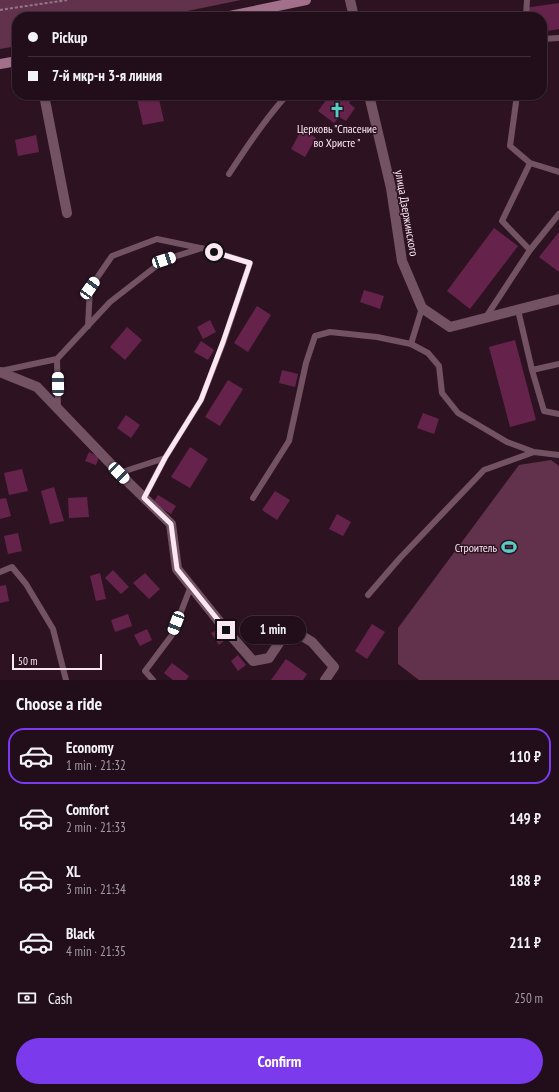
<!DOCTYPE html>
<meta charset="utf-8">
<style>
body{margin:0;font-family:"PT Sans Narrow",sans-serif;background:#2e1c27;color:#f1f3f6;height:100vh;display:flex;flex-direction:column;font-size:15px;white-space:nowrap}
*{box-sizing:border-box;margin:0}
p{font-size:13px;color:#a29ca2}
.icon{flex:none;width:22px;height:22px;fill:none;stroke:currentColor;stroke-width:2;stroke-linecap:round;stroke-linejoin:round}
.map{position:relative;height:680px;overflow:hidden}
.panel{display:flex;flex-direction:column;background:#220e1a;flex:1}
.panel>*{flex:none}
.banner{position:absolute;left:12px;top:12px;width:535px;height:88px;border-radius:16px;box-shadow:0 1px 3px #0004,0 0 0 1px #3f2e39;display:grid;align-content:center;height:88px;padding:0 16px;background:#220e1a}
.scale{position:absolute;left:12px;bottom:10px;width:90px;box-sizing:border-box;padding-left:4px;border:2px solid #fbe7f1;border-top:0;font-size:11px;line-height:14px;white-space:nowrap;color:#fbe7f1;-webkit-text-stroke:3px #2d1322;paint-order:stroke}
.end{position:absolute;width:18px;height:18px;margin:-9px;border:5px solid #fbe7f1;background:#111;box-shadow:0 0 0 2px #111}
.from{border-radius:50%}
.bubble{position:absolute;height:28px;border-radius:14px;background:#220e1a;box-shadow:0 1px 3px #0004,0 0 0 1px #3f2e39;font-size:13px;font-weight:700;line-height:28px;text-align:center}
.car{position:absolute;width:12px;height:24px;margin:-12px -6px;border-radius:5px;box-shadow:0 0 3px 1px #0007;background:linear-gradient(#fff 24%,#345 0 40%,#fff 0 76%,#345 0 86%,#fff 0)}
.banner b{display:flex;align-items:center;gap:14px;height:38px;font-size:15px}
.banner b+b{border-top:1px solid #3f2e39}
.banner i{width:10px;height:10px;background:#f1f3f6}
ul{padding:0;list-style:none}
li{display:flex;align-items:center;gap:12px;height:56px;margin:0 8px 6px;padding:0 8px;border:2px solid transparent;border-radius:16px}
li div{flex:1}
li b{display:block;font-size:15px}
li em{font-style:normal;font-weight:700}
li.on{border-color:#7c3aed}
li>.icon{width:36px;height:36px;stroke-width:1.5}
h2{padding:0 16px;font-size:18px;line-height:48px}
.pay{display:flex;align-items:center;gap:10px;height:44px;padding:0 16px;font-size:15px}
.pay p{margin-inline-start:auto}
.action{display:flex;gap:8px;margin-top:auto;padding:8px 16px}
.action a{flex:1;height:46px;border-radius:24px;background:#7c3aed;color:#fff;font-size:16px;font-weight:700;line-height:46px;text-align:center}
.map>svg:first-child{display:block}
.green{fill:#62324d}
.building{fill:#65234b}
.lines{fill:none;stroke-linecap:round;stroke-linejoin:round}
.path{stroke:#917a87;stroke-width:2;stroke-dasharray:3 2;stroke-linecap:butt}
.lane{stroke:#725263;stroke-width:6}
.street{stroke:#725263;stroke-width:10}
.secondary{stroke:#a2708a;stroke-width:10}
.route{stroke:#fbe7f1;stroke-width:5}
.labels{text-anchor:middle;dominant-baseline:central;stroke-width:3;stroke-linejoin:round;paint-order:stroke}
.poi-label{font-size:12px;fill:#fbe7f1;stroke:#2d1322}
.street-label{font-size:12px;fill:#fbe7f1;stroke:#2d1322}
</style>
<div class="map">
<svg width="559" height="680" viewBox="0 0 559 680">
<rect width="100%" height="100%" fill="#2d1322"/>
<!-- green -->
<path class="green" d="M0 0H241L158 17H17V46L0 49Z
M551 460 559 466V680H419L398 664V628L519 465Z"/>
<!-- building -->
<path class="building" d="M559 3V29L542 32V17H525L524 8Z
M152 95H158L164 121 143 125 137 98Z
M330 95H352L354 96 349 103 355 108 346 121 339 117 334 123 318 111Z
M302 129 316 138 305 157 291 149Z
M36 135 39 152 18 156 15 140Z
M494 228 518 246 470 309 447 291Z
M559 232V272L539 257Z
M364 290 384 296 380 309 360 302Z
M257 306 271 315 248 352 234 343Z
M210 320 216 332 203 339 197 327Z
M127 327 142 340 125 360 110 347Z
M515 340 536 420 510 427 489 347Z
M201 341 214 350 208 360 194 352Z
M282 370 298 374 295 387 279 383Z
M228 380 243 389 220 426 205 417Z
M423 413 439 419 434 434 417 428Z
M126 415 140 425 131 438 117 428Z
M190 447 208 459 190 488 171 477Z
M89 452 99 457 96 465 85 461Z
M22 469 28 491 9 495 4 473Z
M54 487 64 521 50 524 41 491Z
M275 491 290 500 277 520 262 510Z
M158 495 176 506 171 514 153 503Z
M87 497 89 517 69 518 68 498Z
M6 498 11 516 0 519V499Z
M337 514 351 522 343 536 329 529Z
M18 533 22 551 8 554 4 536Z
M113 570 129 587 121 594 105 578Z
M100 573 106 599 96 601 90 576Z
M145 573 160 589 149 599 133 583Z
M6 585 9 601 0 603V586Z
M128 614 132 626 115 632 111 620Z
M372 624 385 632 367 659 355 651Z
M147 629 152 640 140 646 134 635Z
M217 630 224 641 219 645 211 633Z
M238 655 246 665 238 671 231 661Z
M286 659 307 674 303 680H271Z
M172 663 189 676 186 680H173L164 673Z"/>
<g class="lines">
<!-- path -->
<path class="path" d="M0 10 67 0"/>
<!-- lane -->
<path class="lane" d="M526 17 527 0
M542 39 559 38
M517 95 510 146 530 163 559 172
M229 174C247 146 265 119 287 95
M530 250 502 221 530 163
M422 308 411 344 428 353 439 366 442 393 458 413 507 442 534 452 559 455
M518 310 532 370 544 411 559 414
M486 317 530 250 559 214
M88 326 90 288 112 256 157 239 200 248
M57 359 58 409
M532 370 559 364
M0 371 57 359 110 302 164 260 202 248 250 263 223 343 201 400 165 458
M119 473 165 458 144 498
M253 498 289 441 306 363 315 336 330 332 377 337 411 344
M0 572 12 567 26 584 53 629 66 680
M368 595 400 558 484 470 534 452
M153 680 145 671 172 635 191 586"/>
<!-- street -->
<path class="street" d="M350 0 354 17
M44 95 67 213
M369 95 391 188 402 261 422 308 450 327 559 299
M0 372 37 387 130 484 171 524 177 569 226 630 253 661 269 658 289 628 312 642 334 667 325 680"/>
<!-- secondary -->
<path class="secondary" d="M225 17 306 0
M0 64 17 61"/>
</g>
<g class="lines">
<!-- route -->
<path class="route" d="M214 252 250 263 223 342 201 400 165 458 144 498 171 524 177 569 226 630"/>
</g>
<!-- icons -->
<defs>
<g id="church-bare" transform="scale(1.2)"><path d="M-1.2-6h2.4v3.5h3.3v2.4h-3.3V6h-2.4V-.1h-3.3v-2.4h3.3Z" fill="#56cec4" stroke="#2d1322" stroke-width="2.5" paint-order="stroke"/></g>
<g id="stadium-bare" transform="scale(1.2)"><path d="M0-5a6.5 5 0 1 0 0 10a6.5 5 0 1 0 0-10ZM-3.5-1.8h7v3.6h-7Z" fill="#56cec4" stroke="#2d1322" stroke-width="2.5" paint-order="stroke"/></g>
</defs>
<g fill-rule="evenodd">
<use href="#church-bare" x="337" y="110"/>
<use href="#stadium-bare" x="509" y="547"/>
</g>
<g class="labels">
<!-- poi labels -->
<g class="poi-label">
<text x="337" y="128">Церковь "Спасение<tspan x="337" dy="14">во Христе "</tspan></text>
<text x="497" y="547" text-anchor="end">Строитель</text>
</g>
<!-- street labels -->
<g class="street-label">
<text transform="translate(407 213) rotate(80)">улица Дзержинского</text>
</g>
</g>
</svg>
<div class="scale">50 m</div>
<i class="end from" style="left:214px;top:252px"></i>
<i class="end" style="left:226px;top:630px"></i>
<div class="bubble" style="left:240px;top:616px;width:66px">1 min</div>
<i class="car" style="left:164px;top:260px;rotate:72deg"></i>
<i class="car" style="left:90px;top:288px;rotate:35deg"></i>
<i class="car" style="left:58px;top:384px;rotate:359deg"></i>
<i class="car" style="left:119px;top:473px;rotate:136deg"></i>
<i class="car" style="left:176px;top:623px;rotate:201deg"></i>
<div class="banner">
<b><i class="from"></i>Pickup</b>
<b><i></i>7-й мкр-н 3-я линия</b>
</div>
</div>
<section class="panel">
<h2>Choose a ride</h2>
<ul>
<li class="on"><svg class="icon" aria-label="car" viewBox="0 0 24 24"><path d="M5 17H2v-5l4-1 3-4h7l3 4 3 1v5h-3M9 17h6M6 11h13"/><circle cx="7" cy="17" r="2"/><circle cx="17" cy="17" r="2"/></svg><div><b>Economy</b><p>1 min · 21:32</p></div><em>110 ₽</em></li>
<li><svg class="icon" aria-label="car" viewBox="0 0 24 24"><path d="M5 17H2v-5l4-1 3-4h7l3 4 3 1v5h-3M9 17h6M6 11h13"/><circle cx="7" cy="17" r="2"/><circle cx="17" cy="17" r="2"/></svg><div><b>Comfort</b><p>2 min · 21:33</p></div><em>149 ₽</em></li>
<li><svg class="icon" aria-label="car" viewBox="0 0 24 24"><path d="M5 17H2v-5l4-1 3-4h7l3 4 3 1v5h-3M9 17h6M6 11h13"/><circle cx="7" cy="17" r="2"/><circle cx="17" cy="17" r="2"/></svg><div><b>XL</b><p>3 min · 21:34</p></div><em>188 ₽</em></li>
<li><svg class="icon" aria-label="car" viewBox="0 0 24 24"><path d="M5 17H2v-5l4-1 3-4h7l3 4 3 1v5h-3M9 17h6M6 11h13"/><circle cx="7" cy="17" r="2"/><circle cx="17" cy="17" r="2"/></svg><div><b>Black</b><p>4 min · 21:35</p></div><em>211 ₽</em></li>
</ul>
<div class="pay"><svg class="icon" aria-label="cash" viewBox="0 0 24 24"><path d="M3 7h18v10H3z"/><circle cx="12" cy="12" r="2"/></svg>Cash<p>250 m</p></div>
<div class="action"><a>Confirm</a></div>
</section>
